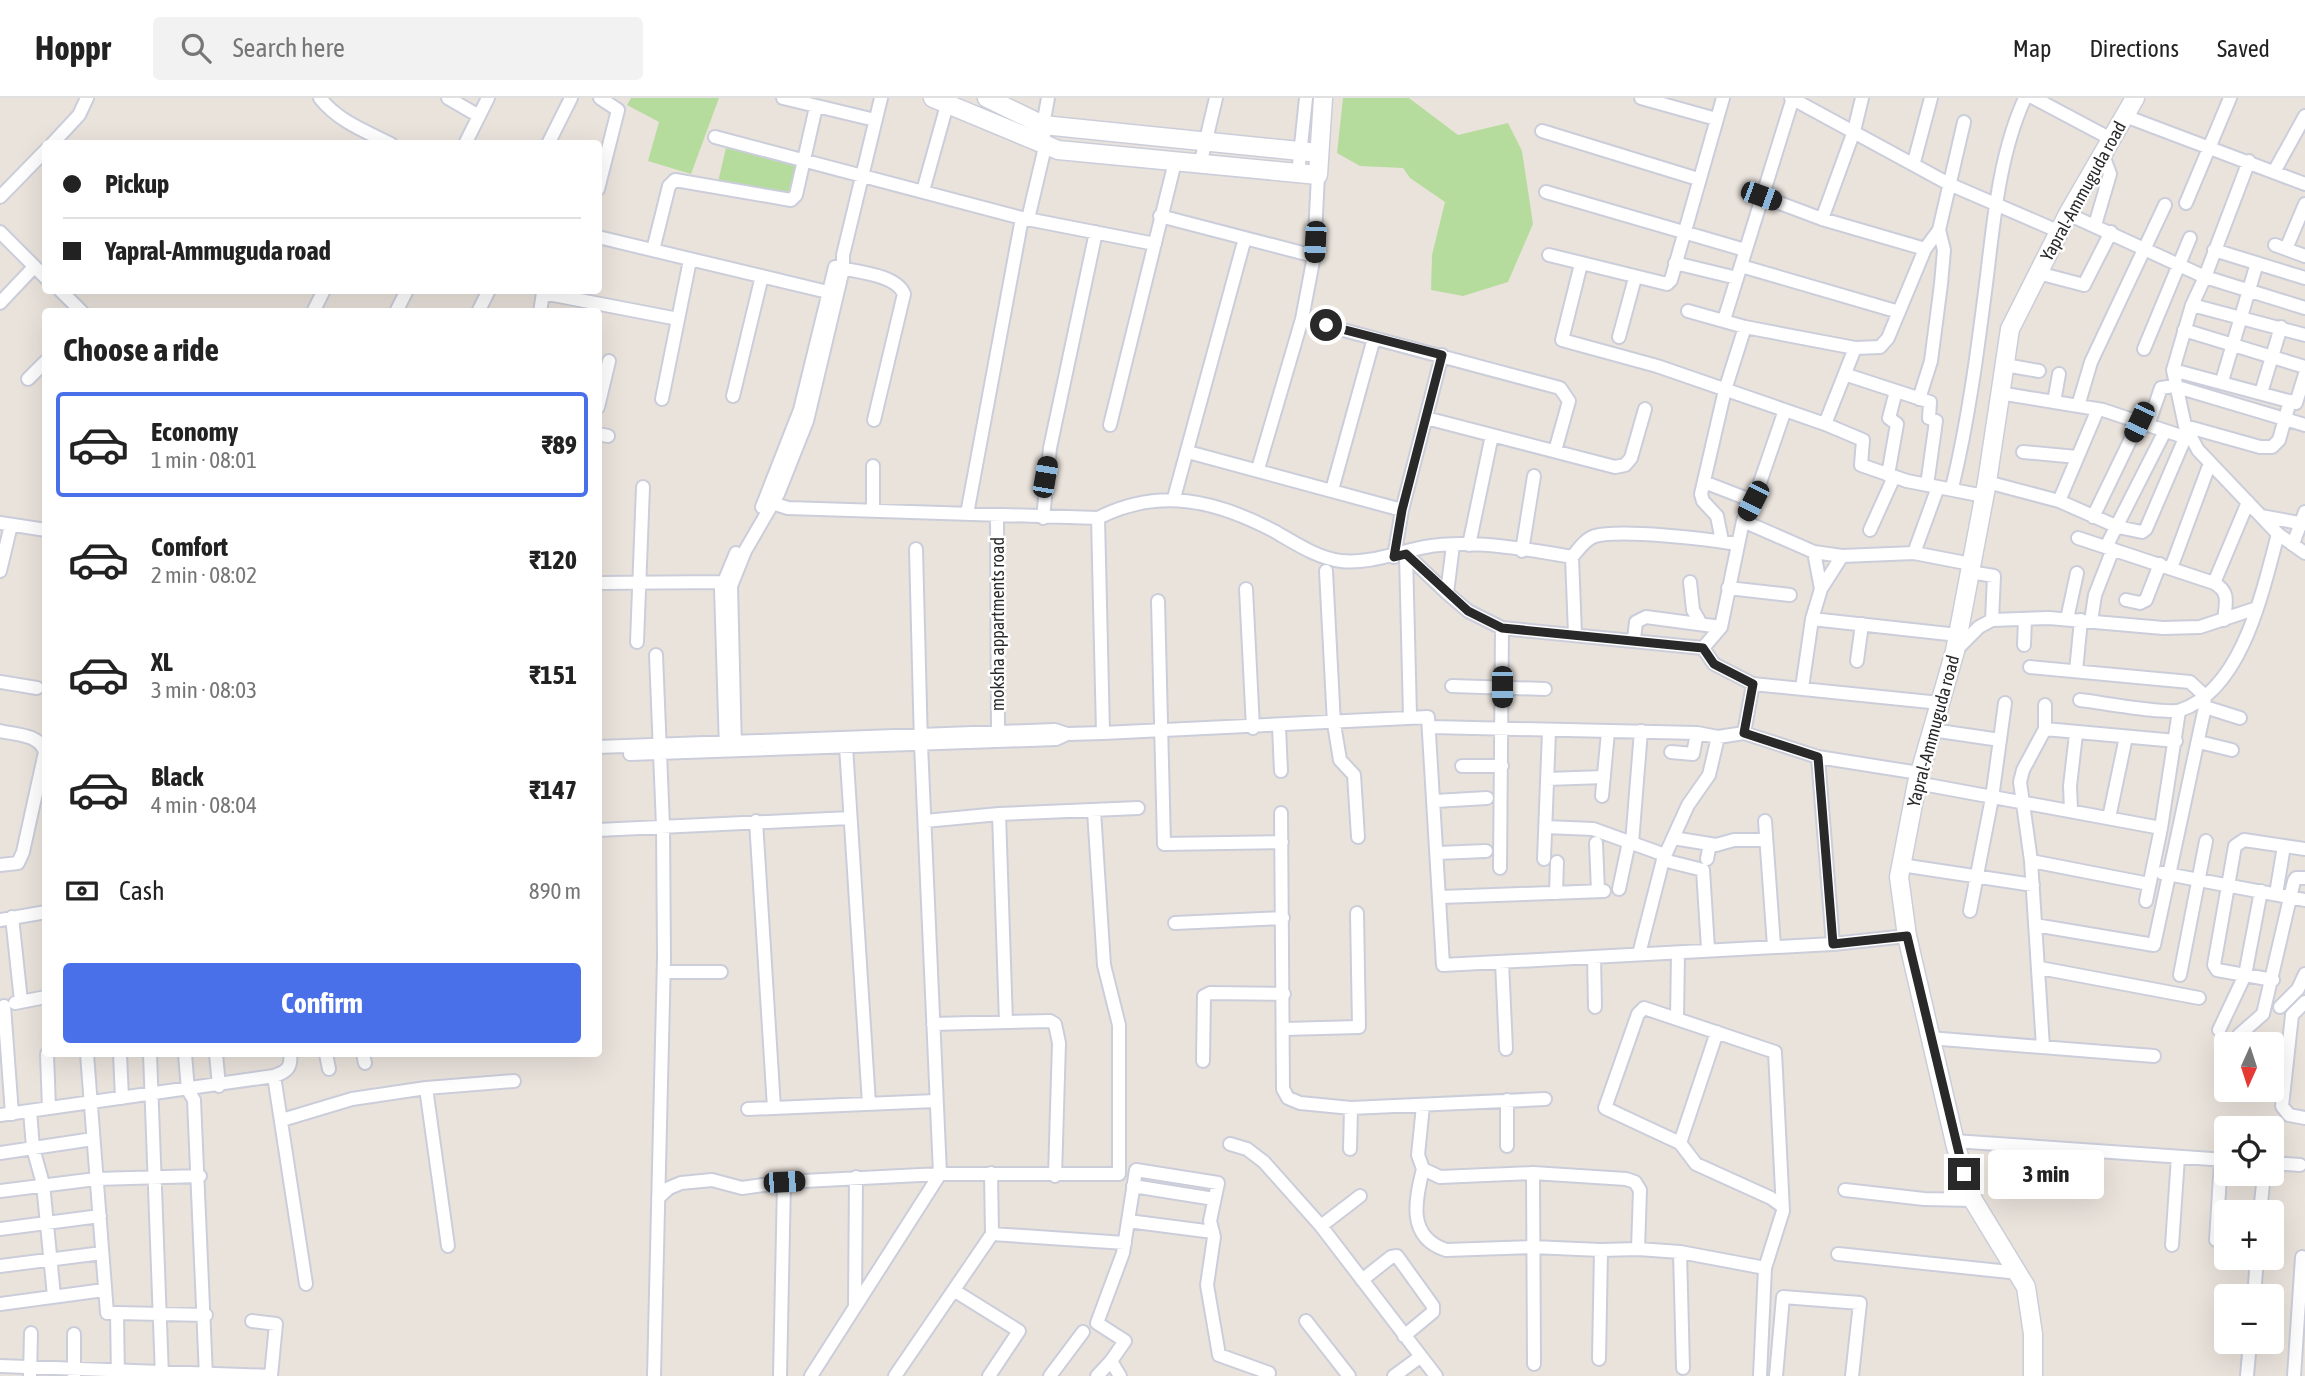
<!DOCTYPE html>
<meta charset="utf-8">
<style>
body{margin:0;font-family:"Asap Condensed",sans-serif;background:#f2f2f2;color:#222;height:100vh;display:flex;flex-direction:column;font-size:26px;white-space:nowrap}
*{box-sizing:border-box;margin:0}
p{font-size:23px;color:#767676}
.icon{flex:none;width:38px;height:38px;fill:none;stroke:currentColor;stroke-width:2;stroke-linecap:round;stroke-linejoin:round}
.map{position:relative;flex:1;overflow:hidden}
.sheet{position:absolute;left:42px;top:210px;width:560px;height:749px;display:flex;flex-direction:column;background:#fff;border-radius:7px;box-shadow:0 7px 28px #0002}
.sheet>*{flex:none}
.hud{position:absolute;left:42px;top:42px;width:560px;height:154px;border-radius:7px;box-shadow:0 7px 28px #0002;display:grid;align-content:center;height:154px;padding:0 21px;background:#fff}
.needle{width:46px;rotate:183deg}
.tools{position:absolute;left:2214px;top:934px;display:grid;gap:14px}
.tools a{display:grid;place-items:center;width:70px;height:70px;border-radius:7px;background:#fff;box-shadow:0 7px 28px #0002;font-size:35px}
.end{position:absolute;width:32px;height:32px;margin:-16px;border:9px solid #292929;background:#fff;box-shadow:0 0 0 4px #fff}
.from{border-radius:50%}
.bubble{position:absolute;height:49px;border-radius:7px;background:#fff;box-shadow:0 7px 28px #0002;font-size:23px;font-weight:700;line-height:49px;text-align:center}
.car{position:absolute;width:21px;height:42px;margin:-21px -10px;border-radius:9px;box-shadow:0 0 5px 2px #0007;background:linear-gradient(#222 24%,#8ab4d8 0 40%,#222 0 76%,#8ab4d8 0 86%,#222 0)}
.hud b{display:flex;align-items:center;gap:24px;height:66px;font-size:26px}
.hud b+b{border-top:2px solid #e0e0e0}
.hud i{width:18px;height:18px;background:#222}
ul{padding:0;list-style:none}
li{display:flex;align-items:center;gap:21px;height:105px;margin:0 14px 10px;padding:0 7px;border:4px solid transparent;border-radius:7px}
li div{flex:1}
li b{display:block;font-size:26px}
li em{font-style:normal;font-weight:700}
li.current{border-color:#4a70e9}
li>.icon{width:63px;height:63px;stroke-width:1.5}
h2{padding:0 21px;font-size:32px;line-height:84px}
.pay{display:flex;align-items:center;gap:18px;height:77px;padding:0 21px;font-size:26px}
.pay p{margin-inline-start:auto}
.action{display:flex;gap:14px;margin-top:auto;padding:14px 21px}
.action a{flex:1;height:80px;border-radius:7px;background:#4a70e9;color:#fff;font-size:28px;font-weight:700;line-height:80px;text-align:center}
header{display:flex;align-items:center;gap:42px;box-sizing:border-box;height:98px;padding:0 35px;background:#fff;border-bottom:2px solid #e0e0e0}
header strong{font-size:33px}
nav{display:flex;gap:38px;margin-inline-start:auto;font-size:24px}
.search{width:490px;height:63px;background:#f2f2f2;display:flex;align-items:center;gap:18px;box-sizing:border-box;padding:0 24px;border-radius:7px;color:#767676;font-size:26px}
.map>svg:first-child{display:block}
.green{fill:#b6dc9d}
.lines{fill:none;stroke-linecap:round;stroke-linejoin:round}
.street-casing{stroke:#cbceda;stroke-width:16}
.secondary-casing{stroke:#cbceda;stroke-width:21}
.street{stroke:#fff;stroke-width:12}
.secondary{stroke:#fff;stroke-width:18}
.route{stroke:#292929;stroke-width:9}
.labels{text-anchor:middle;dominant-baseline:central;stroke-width:5;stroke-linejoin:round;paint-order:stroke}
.street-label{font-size:18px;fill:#292929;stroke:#fff}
</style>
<header>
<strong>Hoppr</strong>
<div class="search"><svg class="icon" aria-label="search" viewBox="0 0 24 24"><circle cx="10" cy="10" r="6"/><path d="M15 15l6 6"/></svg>Search here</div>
<nav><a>Map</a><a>Directions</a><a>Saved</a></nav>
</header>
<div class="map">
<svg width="2305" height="1278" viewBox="0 0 2305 1278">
<rect width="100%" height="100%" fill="#eae3dc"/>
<!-- green -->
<path class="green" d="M631 0H719L691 76 648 63 659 24 627 7Z
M1343 0H1409L1458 37 1508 25 1522 53 1533 126 1508 184 1463 198 1431 192 1432 157 1445 104 1410 80 1403 70 1360 68 1337 55Z
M726 50 800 67 791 102 718 84Z"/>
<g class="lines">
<!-- street casing -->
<g class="street-casing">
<path id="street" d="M320 0C338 23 365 33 391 46
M448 0 479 18
M783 0 875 22
M1641 0 1716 21
M1791 0 1949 86 2060 134
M2034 0 2113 42
M2125 18 2305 86
M1542 33 1698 81
M715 39 1022 120 1155 146
M52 46 79 17 87 0
M465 46 488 0
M548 46 571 0
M2249 63 2205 179 2305 210
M1914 64 1931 0
M1200 67 1216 0
M2275 72 2305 18
M1298 76 1306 0
M598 91 618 12 600 0
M923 93 947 7
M1546 94 1745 152
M1761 98 1822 121 1925 151
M0 99 46 52
M2186 105 2230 0
M2068 116 2205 179 2192 207 2173 272 2185 328 2198 352 2278 436 2305 455
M1160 118 1314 158
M1028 121 1045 49 1043 27 1048 0
M1822 121 1854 33 1862 0
M2095 127 2110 76 2103 57
M0 134 46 180
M598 139 836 196
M2275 147 2305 158
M2286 151 2305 106
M653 152 669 88 675 82 791 102 796 97 816 9
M2214 152 2305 180
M1549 157 1667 186 1671 182 1723 0
M1675 165 1737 180
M1581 166 1562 242 1657 268 1825 326 1863 342 1861 367 1907 383 1984 398
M1741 168 1899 214
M836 169C855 174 896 176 904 196L874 322
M2038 175 2084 187 2111 134
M60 192 82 214
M0 205 34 169
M2192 207 2305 237
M1688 213 1745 229 1855 250 1880 249 1888 240 1925 151 1939 132
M313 214 324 192
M396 214 407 192
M478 214 489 192
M540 214 543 195 678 221
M1302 221 1560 290 1569 303 1555 353
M1724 222 1793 0
M2184 232 2305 269
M1619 239 1635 180
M2144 251 2190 140
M2005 267 2039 273
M2173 272 2296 305 2305 276
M1847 277 1930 304 1929 320 1936 323 1927 387
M28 281 46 263
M2222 283 2257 165
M1999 295 2103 312 2190 341
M2261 295 2281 229
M733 298 762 178
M662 301 690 162
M1919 301 1931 263 1941 186 1944 152 1939 132 1964 24
M2054 304 2059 276
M2078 308 2091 264 2165 107
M598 309 609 263
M1426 320 1615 369 1625 367 1631 360 1645 311
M1825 326 1855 250
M1110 327 1175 64
M2148 327 2161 290 2174 288 2305 327
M2185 328 2260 349H2272L2279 342 2290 303
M598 336 608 338
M1188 354 1402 412
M2023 354 2077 359
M1258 371 1302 221 1314 158 1318 77
M1888 377 1897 326 1889 320 1896 293
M1704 384 1753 403
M1987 384 2059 403 2118 429 2142 434 2146 431 2185 340
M1952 390C1969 320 1978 249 1987 178 1994 119 2000 54 2025 0
M1332 392 1374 240
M1174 400 1245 140
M765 403 788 410 1098 420C1159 389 1215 402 1274 433 1295 445 1317 460 1341 463 1370 466 1397 454 1425 449 1469 441 1528 451 1572 459 1579 451 1585 441 1595 438 1621 431 1708 441 1737 446
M2059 403 2098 311
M762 409 800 312 835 169
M873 413V368
M967 416 1022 120
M997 418 998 635
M2261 418 2305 426
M2093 419 2139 324
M1043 420 1050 350 1096 134
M1098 420 1103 635
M1743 423 1814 454 1842 458 1914 455 1971 466
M0 425 46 432
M1870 432 1894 379
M2078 440 2214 485C2230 494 2226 504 2224 522
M1722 443 1717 418 1703 403 1701 396 1725 292 1745 229
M2293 446 2305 414
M1469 447 1492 337
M2106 449 2165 333
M1522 453 1534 378
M1814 454 1821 491
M1914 455 1938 389
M1406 456 1410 618
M1406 456 1447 495 1453 447
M1394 459 1402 412 1442 257
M1572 459 1575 536
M2171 470 2210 365
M0 473 11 427
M1326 473 1334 626 1340 662 1354 677 1358 739
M1970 474 1994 478 1992 522
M1690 484 1693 512 1701 526
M598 485 723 484 730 487
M2214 485 2248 404
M1728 490 1790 497
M1246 491 1253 630
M1447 495 1468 513 1502 530 1703 550 1714 566 1753 586 1940 605
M2126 502 2140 505 2146 502 2160 466
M1158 503 1164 746 1282 744
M1812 521 1958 537
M2067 521 2077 475
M2091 523 2095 497 2113 451
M1634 541 1636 524 1646 519 1721 529
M637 544 643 389
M2024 547 2025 521
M1703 550 1721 529 1743 423 1755 399 1785 312
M1955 553 1979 529 1992 522 2049 520 2163 530 2200 529 2257 510
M1857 563 1862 526
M2030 569 2190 584 2204 597 2205 609 2154 847 2035 827
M2076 573 2081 522
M0 584 37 590
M1452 588 1545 591
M1802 590 1812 521 1821 491 1842 458
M2080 602C2099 604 2168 617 2181 612 2243 591 2263 491 2278 436
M2205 609 2240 620
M1279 629 1281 673
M1431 629 1697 635 1718 639 1744 635 1818 659 1919 675
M2045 631 2176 643
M1932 632 2000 642
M0 633C17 637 39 636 45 654L23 754 18 765 0 767
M1744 635 1753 586
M2199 644 2232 652
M846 648 869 1006
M598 649 1055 632 1067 636 1103 635 1428 619 1443 867 1833 846 1907 838
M726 651 721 491 736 455
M735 651 731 488 745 453 778 396 807 323 843 171V157L881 0
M1671 654 1693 656 1697 635
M630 656 1056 641 1067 636
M1818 659 1833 846
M1462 668H1502
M1547 681 1604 679
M1917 685 2161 730
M1602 698 1608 634
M1435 703 1487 700
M2071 712 2070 688 2076 636
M1281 715 1283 991 1288 1000 1300 1005 1351 1010 1545 1001
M999 716 1006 924
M2109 720 2126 639
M756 723 774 1010
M925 723 999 716 1138 710
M1765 723 1774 848
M1546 729 1593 731 1665 757
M598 732 850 720
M1673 740 1716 747 1734 742H1766
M1596 745 1598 793
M1632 745 1641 633
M1438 755 1486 753
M1544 761 1549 633
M1707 761 1710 746
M1663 762 1703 772 1708 851
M2031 763 2149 786
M1901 767 2033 787
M1500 770 1502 530
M2162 775 2305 802
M1619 791 1629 744
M1556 795 1557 764
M2276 796 2284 748
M1441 799 1604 793
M2146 803 2161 730 2179 613
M1970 813 1992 700 2005 605
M12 819 21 903
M0 822 46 814
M1175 825 1283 820
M1639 856 1663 762 1688 707 1709 677 1718 639
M1594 859 1595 909
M1502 864 1506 951
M2040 870 2199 900
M664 874H721
M2180 877 2206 743
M2273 882 2217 872 2214 867 2235 748 2244 742 2305 751
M2305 904 2292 917 2282 1008 2289 1017 2305 1020
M15 905 46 899
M4 908 12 1016
M2280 909 2298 891 2305 876
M1677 921 1678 855
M933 926 1050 923 1055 926 1059 945 1055 1078
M1284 931 1359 929 1357 815
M2219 932 2245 877 2261 793
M2239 937 2263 916 2294 783 2296 780H2305
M1929 940 2154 958
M2043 949 2031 763 2020 684 2023 672 2045 631V607
M47 956 49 1010
M87 956 107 1215H117L118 1278
M120 956 122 1000
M150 956 162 1278
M185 956 188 992 194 1002 206 1278
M216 956 219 988
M326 956 329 971
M363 956 365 965
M1203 963 1204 898 1210 895 1284 896
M274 978 306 1186
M426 990 448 1148
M1507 1002V1048
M1423 1008 1418 1057 1423 1071 1440 1079 1533 1075 1626 1081 1635 1084 1640 1092 1638 1151 1680 1154 1765 1170
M748 1011 935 1003
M30 1013 33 1050 43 1086 54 1198
M0 1017 274 978C286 974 292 970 290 956
M282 1022 352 1001 426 990 514 983
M1954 1043 2226 1062
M1680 1045 1717 934
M1230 1046 1247 1051 1264 1064 1321 1128 1436 1278
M1350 1051 1351 1010
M0 1055 93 1041
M2272 1065 2300 1067
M1423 1071C1415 1103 1407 1139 1446 1152L1532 1149 1601 1152 1599 1261
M1533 1075 1534 1266
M1133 1088 1214 1101
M1845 1092 1924 1101 1973 1102
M0 1093 96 1081 200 1078
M658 1100 669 1090 681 1085 712 1082 742 1090 784 1084 940 1076H1119V927L1104 867 1094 713
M2260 1115 2264 1076
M1128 1123 1213 1134
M1321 1128 1360 1098
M0 1131 100 1118
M992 1136 1125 1145
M2216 1142 2221 1062
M2172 1147 2178 1059
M1601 1152 1638 1151
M1680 1154 1683 1270
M1838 1156 2019 1175
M0 1168 102 1155
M1362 1182 1391 1159 1397 1158 1433 1208V1214L1404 1238
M955 1193 1019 1233 989 1278
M2254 1199 2257 1160
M0 1206 104 1192
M855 1207 856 1079
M117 1215 206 1217
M252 1223 276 1226 271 1278
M1306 1223 1349 1278
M74 1236V1278
M1111 1263 1125 1243 1097 1225 1123 1155 1136 1072 1218 1085 1210 1123 1214 1139 1207 1187 1219 1257 1269 1275 1268 1278
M0 1268 271 1278
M30 1278 31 1235
M654 1278 664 860 663 728 656 557
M780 1278 784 1084
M811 1278 940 1076 921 647 916 451
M895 1278 992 1136 991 1075
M1050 1278 1083 1234
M1097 1278 1111 1263 1120 1278
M1394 1278 1420 1259
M1760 1278 1765 1170 1783 1113 1775 954 1644 910 1638 916 1605 1010 1680 1045 1696 1066 1771 1100 1782 1108
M1776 1278 1783 1199 1860 1205 1852 1278
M2247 1278 2250 1244
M2294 1278 2302 1159"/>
</g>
<!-- secondary casing -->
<g class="secondary-casing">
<path id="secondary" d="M933 0 1058 52 1318 77 1323 0
M987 0 1043 27 1319 55
M2033 1278V1236L2026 1189 1973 1102 1956 1049 1907 838 1899 779 1917 685 1955 553 1987 384 2010 231 2068 116 2135 0"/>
</g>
<!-- street -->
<use href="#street" class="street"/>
<!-- secondary -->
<use href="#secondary" class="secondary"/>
</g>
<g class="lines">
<!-- route -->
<path class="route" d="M1326 227 1442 257 1402 412 1394 459 1406 456 1468 513 1502 530 1703 550 1714 566 1753 586 1744 635 1818 659 1833 846 1907 838 1964 1076"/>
</g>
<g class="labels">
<!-- street labels -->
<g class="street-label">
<text transform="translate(2083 93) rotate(-61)">Yapral-Ammuguda road</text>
<text transform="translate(997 526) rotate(-90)">moksha appartments road</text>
<text transform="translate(1933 633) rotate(-75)">Yapral-Ammuguda road</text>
</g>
</g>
</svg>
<div class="tools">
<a><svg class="needle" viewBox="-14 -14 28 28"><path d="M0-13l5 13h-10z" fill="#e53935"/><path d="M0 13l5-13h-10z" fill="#767676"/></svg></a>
<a><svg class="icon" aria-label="locate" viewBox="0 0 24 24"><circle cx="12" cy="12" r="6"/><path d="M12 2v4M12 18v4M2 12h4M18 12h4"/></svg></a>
<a>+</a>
<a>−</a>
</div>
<i class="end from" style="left:1326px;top:227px"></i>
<i class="end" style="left:1964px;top:1076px"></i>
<div class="bubble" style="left:1988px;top:1052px;width:116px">3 min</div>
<i class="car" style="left:1761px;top:98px;rotate:110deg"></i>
<i class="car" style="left:1315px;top:144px;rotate:183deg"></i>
<i class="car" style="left:2139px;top:324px;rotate:205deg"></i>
<i class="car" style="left:1045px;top:379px;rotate:10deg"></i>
<i class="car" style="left:1753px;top:403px;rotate:207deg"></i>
<i class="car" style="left:1502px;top:589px;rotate:180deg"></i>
<i class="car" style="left:784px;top:1084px;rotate:87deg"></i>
<div class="hud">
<b><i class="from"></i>Pickup</b>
<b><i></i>Yapral-Ammuguda road</b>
</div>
<section class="sheet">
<h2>Choose a ride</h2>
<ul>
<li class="current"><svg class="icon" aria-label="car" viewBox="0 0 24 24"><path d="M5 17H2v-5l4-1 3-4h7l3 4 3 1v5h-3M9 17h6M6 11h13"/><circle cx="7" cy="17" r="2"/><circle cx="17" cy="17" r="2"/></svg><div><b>Economy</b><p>1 min · 08:01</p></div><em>₹89</em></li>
<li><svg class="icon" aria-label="car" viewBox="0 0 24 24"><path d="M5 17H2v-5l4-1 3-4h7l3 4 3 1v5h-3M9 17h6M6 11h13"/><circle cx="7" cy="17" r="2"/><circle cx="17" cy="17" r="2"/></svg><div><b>Comfort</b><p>2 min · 08:02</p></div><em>₹120</em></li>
<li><svg class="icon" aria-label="car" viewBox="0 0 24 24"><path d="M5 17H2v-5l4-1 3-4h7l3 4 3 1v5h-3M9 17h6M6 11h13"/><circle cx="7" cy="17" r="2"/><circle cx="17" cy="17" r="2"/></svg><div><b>XL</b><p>3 min · 08:03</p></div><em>₹151</em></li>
<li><svg class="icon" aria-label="car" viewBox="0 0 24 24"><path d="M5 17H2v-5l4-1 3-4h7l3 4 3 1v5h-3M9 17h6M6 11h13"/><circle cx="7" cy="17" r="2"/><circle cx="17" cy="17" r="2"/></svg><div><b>Black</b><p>4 min · 08:04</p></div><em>₹147</em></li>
</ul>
<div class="pay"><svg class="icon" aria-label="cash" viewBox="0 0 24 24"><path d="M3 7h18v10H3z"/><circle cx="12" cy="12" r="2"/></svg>Cash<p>890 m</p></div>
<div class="action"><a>Confirm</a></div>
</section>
</div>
